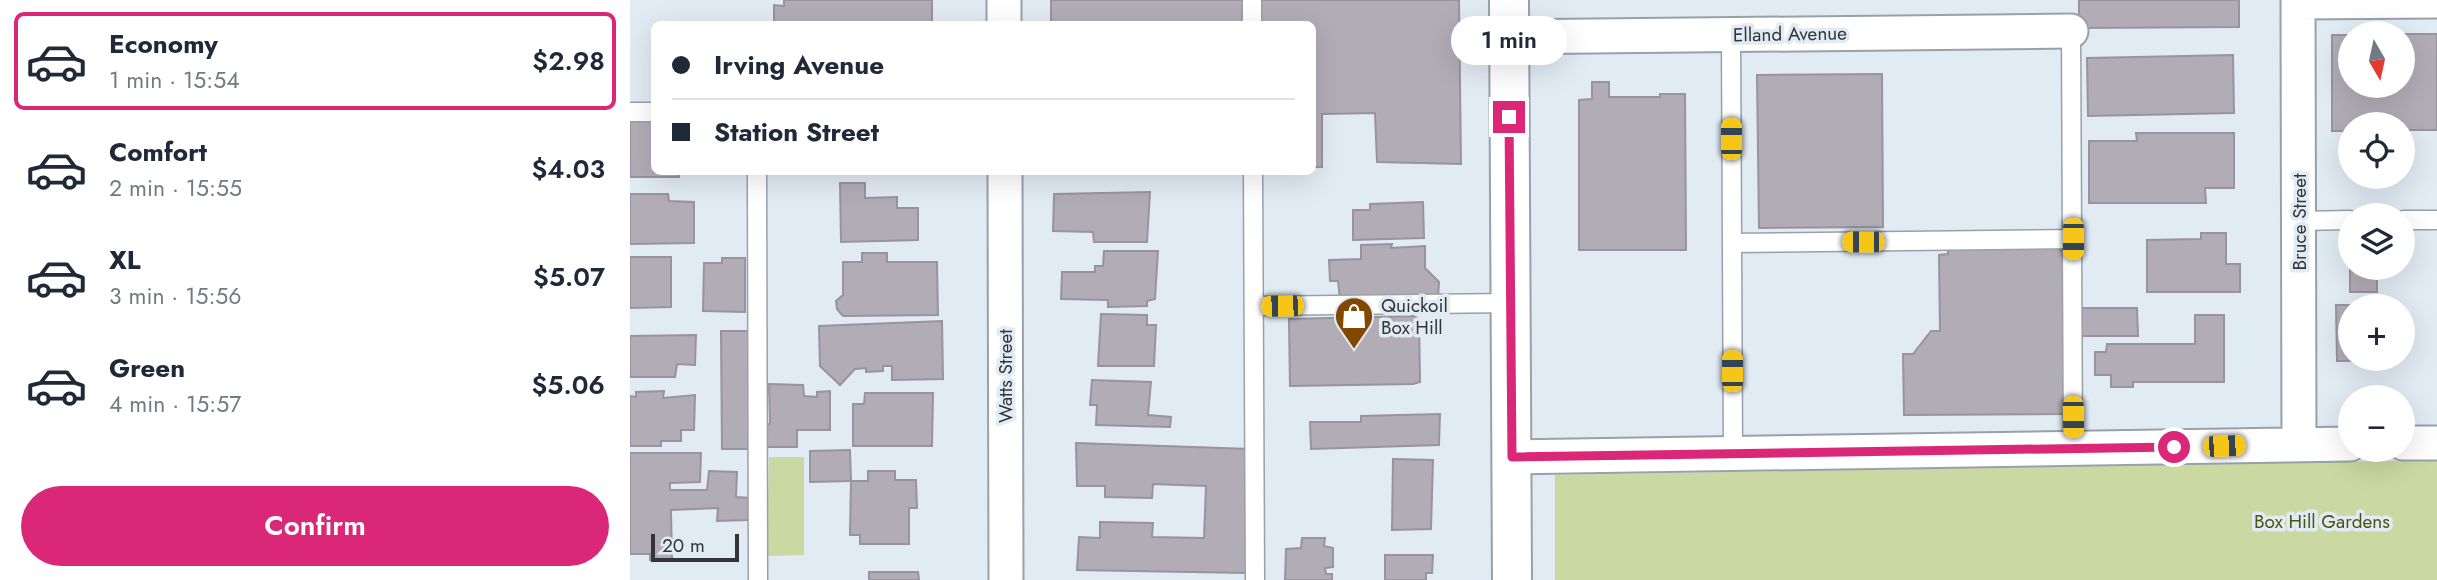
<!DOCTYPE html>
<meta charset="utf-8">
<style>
body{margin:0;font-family:Jost,sans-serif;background:#f6f6f7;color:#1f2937;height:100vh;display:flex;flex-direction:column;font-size:26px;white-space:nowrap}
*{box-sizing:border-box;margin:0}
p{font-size:23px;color:#747a83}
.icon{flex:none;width:38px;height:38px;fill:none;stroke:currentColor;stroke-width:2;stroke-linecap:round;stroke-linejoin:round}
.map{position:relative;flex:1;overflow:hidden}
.side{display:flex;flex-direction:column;background:#fff;width:630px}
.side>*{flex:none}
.hud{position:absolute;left:21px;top:21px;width:665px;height:154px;border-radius:10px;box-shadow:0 7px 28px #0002;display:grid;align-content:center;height:154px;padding:0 21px;background:#fff}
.needle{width:46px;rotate:171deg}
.buttons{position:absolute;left:1708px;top:21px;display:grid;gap:14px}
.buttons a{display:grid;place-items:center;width:77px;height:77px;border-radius:50%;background:#fff;box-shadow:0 7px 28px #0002;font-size:35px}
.scale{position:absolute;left:21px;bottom:18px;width:88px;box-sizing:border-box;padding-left:7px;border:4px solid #323639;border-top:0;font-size:19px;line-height:24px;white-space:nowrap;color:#323639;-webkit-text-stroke:5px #e1ebf4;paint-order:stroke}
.end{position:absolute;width:32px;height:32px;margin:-16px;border:9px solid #db2777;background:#fff;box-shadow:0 0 0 4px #fff}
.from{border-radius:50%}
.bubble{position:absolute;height:49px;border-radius:24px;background:#fff;box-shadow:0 7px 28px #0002;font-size:23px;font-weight:600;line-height:49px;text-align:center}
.car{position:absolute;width:21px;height:42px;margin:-21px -10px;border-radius:9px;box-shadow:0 0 5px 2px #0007;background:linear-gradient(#f5c518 24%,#345 0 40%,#f5c518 0 76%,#345 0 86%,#f5c518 0)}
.hud b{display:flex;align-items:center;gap:24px;height:66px;font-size:26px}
.hud b+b{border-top:2px solid #e0e1e3}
.hud i{width:18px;height:18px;background:#1f2937}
ul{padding:12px 0 0;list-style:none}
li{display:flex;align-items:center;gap:21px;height:98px;margin:0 14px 10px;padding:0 7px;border:4px solid transparent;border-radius:10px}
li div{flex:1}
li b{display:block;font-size:26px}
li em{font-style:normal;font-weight:600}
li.on{border-color:#db2777}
li>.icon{width:63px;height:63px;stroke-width:1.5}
.cta{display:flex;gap:14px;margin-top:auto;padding:14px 21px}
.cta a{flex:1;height:80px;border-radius:42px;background:#db2777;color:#fff;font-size:28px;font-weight:600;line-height:80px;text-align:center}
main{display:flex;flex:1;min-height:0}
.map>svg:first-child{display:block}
.green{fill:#cad8a1}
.building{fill:#b2acb7;stroke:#98939d;stroke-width:2}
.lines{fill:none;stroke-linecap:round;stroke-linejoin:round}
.lane-casing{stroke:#98a1a9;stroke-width:21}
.street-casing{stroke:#98a1a9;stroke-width:37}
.primary-casing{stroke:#98a1a9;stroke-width:42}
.lane{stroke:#fff;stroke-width:18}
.street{stroke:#fff;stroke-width:33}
.primary{stroke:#fff;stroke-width:38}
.route{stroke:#db2777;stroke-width:9}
.labels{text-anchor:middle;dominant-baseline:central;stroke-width:7;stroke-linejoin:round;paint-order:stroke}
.street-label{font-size:19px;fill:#323639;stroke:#e1ebf4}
.poi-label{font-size:19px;fill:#323639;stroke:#e1ebf4;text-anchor:start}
.park-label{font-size:19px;fill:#485610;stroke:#e1ebf4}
</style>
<main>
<section class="side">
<ul>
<li class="on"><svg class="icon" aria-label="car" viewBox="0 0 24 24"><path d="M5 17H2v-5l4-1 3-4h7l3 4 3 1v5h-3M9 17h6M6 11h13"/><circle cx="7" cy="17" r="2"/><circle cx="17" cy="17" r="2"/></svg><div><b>Economy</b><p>1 min · 15:54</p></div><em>$2.98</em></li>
<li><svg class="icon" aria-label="car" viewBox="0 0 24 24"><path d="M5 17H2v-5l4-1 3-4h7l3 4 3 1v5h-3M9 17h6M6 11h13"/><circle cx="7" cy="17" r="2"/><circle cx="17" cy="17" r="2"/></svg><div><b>Comfort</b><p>2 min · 15:55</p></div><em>$4.03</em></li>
<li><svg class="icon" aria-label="car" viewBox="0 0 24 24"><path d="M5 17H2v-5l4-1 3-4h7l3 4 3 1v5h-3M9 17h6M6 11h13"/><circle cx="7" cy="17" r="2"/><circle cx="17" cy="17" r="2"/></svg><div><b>XL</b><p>3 min · 15:56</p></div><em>$5.07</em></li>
<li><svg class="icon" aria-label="car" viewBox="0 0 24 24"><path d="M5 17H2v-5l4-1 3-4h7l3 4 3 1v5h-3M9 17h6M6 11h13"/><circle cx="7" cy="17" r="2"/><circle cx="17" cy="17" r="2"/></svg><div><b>Green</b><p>4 min · 15:57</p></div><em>$5.06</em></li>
</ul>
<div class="cta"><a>Confirm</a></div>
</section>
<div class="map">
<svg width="1807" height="580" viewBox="0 0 1807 580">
<rect width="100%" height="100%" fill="#e1ebf4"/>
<!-- green -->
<path class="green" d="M139 457H174V555L137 556Z
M1807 460V580H925V475Z"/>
<!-- building -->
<path class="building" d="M154 0H302V24H144V5L154 6Z
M421 0H613L612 24H421Z
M630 0H829L831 164 747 162 745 113 692 114V167H682V24H630Z
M1449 0H1609V27L1449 28Z
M1773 34H1807V130H1773V124H1720V131H1702V35H1720V86H1773Z
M1603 55 1604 113 1458 116 1457 58Z
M1252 74 1253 227 1129 228 1127 75Z
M962 82H979V97H1030V94H1055L1056 250H949V100L962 99Z
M0 119H24V172H49V177H0Z
M1506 133H1604V188H1575L1576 203H1459V141H1507Z
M210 183H235V198L267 197V208H288V240L211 242Z
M520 192 517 242H464L463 232 423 231 424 194Z
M0 194H38L39 201 64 202V243L0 244Z
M793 202 794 238 723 240V210H740V204Z
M1571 233H1596V264H1610V292H1517V240L1571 239Z
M762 244 761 248 795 246V268L809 282 808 299 710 300 708 281H700L699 260 731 259V245Z
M1426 247 1436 254 1437 414 1274 415 1273 354H1283L1301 331H1310L1309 255 1318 254V248Z
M474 251H528L525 299 517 301V306L478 307V300L431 299 432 272H465V266H473Z
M232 253H257V262H307L308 315 213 316 207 309 206 301 213 295V262H232Z
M0 257H41V307L0 308Z
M92 258H115V312L73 311 74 263H92Z
M1720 262V268H1747V292H1720Z
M1706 305H1773L1720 306V359L1772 360 1707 361Z
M1452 308H1507L1508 336H1452Z
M471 314 517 315V325H526L524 366H468Z
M1565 315H1594V382H1503V387H1481V375H1465V352H1476L1477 344H1565Z
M784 316 789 319 790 382 783 384 660 386 659 319Z
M312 321 313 379 262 380V366H253V371L236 372V368L225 369 210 385 190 366 189 326Z
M91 331H121L120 449H92Z
M66 335 65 365 47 364 45 377H0V336Z
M462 380 521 382 518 415 541 417 540 427 466 425 467 405H460Z
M139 384 173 385 174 396 187 397V392L200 391V430H167V447H135V425L140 424Z
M34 391 33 398 65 395 64 430H51V441H31V446H0V396L6 397V392Z
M235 393H303L302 446H223V404H234Z
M810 414 809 445 681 449 680 422H731V416Z
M446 443 620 449 617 573 447 570 449 537 470 538V522L523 523 522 537 574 538 576 486 523 484 522 498 475 497V486H447Z
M220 450 221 481 180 482V451Z
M0 453H71L70 482 40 483V490H77L79 471 107 472 106 497 120 498 118 520 87 521 88 508 41 510 42 559 20 560V554H0Z
M763 459 803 460 801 529 762 530Z
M238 471H265V480H286L287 508H279V544H230V535H220L221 481H238Z
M672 538H695L694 546 703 548V567L695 568 696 574H702V580H655L656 549 671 548Z
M755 555H803L802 573H796V580H755Z
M239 572H288L289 580H239Z"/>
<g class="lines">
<!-- lane casing -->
<g class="lane-casing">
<path id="lane" d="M622 0V24
M1441 31 1443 449
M1101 35 1103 454
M0 112H24
M127 172 128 580
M623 172 625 580
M1773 220H1807
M1669 221 1720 220
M1102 243 1443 239
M624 306 881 303"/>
</g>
<!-- street casing -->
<g class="street-casing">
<path id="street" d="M374 0V24
M1668 0 1669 444
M1668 2 1807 1
M879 37 1441 31
M375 172 376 580
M1773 443H1807
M882 457 1720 444"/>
</g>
<!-- primary casing -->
<g class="primary-casing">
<path id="primary" d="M879 0 882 580"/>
</g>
<!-- lane -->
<use href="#lane" class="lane"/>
<!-- street -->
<use href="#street" class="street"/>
<!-- primary -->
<use href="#primary" class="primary"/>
</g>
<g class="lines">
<!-- route -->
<path class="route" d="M879 117 882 457 1544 447"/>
</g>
<!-- icons -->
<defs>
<g id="shop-pin" transform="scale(2.0125)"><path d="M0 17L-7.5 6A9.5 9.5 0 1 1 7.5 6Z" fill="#834800" stroke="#e1ebf4"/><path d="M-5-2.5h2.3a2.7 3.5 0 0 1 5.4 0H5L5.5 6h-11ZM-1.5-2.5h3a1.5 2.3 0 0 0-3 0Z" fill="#fff"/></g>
</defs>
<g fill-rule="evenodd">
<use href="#shop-pin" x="724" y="316"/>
</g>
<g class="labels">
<!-- street labels -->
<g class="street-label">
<text transform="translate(1160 34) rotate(-1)">Elland Avenue</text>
<text transform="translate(1669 222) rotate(-90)">Bruce Street</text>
<text transform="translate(375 376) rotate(-90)">Watts Street</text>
</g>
<!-- poi labels -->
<g class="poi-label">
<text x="751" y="305">Quickoil<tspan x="751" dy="22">Box Hill</tspan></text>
</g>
<!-- park labels -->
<g class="park-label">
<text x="1692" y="521">Box Hill Gardens</text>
</g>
</g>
</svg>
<div class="buttons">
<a><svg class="needle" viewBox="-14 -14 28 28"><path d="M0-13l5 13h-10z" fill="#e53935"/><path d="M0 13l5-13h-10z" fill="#747a83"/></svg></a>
<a><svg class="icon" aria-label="locate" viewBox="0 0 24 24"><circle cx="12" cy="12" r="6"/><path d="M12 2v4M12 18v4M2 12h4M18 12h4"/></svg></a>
<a><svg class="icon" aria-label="layers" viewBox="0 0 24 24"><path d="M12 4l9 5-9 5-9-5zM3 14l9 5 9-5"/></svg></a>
<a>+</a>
<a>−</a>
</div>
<div class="scale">20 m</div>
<i class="end from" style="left:1544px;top:447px"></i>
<i class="end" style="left:879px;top:117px"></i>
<div class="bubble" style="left:821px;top:16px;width:116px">1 min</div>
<i class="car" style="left:1101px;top:139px;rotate:0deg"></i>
<i class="car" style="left:1443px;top:239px;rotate:180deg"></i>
<i class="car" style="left:1233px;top:242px;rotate:270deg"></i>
<i class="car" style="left:652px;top:306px;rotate:269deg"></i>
<i class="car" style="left:1102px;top:371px;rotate:0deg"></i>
<i class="car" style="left:1443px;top:417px;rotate:179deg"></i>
<i class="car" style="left:1594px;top:446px;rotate:88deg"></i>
<div class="hud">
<b><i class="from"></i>Irving Avenue</b>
<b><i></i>Station Street</b>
</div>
</div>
</main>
